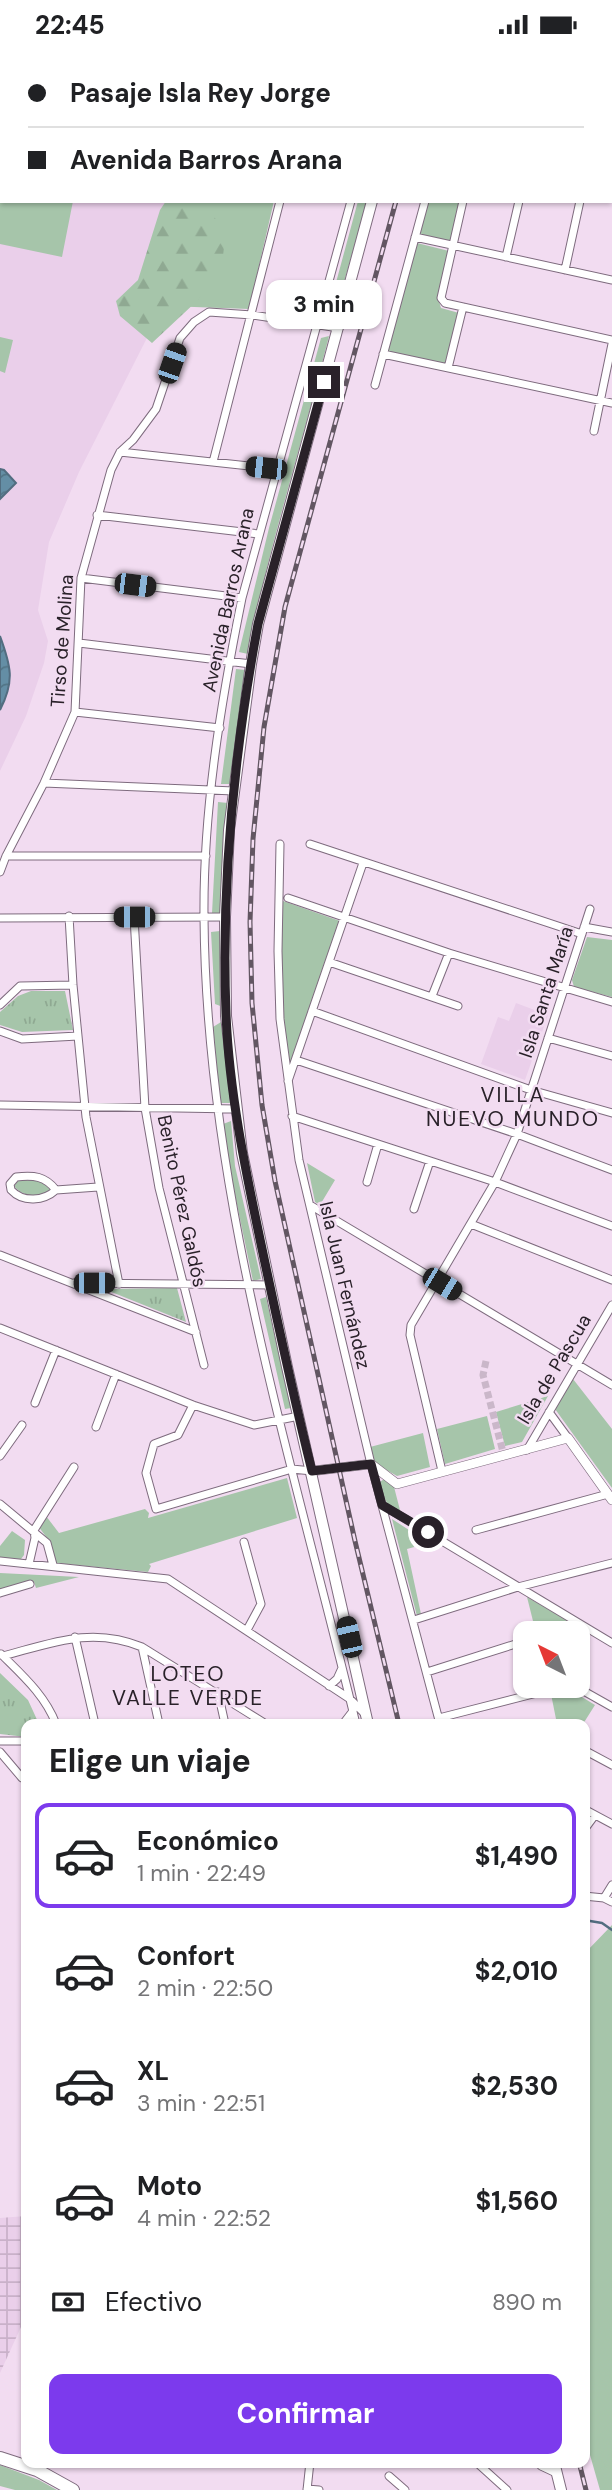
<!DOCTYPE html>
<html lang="es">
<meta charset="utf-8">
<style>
body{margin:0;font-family:"DM Sans",sans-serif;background:#f6f6f6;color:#202124;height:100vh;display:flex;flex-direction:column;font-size:26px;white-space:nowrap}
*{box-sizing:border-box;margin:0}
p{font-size:23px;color:#757577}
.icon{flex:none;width:38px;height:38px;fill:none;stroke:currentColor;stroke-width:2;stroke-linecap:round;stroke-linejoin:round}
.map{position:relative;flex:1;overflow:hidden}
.details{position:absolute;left:21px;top:1670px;width:569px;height:749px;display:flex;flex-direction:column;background:#fff;border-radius:14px;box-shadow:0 2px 5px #0004}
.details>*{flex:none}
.top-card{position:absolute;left:0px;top:0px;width:612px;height:154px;box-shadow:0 2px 5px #0004;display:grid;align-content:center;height:154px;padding:0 28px;background:#fff}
.needle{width:46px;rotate:318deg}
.buttons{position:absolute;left:513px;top:1572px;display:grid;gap:14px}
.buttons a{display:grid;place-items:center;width:77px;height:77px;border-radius:14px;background:#fff;box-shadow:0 2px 5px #0004;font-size:35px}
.end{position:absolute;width:32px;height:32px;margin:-16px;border:9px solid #292129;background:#fff;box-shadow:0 0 0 4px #fff}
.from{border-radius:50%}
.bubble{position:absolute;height:49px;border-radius:14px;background:#fff;box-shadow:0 2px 5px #0004;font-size:23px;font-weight:700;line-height:49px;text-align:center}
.car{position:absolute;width:21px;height:42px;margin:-21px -10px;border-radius:9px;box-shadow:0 0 5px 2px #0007;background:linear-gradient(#222 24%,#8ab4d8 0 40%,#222 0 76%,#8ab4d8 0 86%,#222 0)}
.top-card b{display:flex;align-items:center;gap:24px;height:66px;font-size:26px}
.top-card b+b{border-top:2px solid #e0e0e0}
.top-card i{width:18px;height:18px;background:#202124}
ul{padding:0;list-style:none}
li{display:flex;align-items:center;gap:21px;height:105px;margin:0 14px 10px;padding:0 14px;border:4px solid transparent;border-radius:14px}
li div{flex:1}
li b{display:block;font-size:26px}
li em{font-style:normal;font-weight:700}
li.current{border-color:#7c3aed}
li>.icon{width:63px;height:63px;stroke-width:1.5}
h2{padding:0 28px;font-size:32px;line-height:84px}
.pay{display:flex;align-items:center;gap:18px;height:77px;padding:0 28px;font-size:26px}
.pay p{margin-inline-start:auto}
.button{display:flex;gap:14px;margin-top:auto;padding:14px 28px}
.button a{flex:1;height:80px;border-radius:14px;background:#7c3aed;color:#fff;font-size:28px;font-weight:700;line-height:80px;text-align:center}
.status{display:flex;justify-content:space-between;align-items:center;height:49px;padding:0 35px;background:#fff;direction:ltr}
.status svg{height:19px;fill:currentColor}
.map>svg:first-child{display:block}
.built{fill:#eacfea}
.industrial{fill:url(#industrial-grid)}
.green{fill:#a6c5aa}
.forest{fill:url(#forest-firs)}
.park{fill:url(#park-tufts)}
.water{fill:url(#water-waves);stroke:#526d80;stroke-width:2}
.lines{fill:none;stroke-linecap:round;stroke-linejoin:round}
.stream{stroke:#526d80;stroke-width:2.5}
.minor-tunnel{stroke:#cab7c9;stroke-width:7;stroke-dasharray:7 3.5;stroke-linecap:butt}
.minor-casing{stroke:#7e6b7e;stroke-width:9}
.tertiary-casing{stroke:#7e6b7e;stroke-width:10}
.secondary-casing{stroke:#7e6b7e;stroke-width:12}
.primary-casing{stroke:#7e6b7e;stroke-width:14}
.minor{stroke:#fff;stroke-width:7}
.tertiary{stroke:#fff;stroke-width:9}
.secondary{stroke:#fff;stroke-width:10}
.primary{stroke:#fff;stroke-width:12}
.rail-casing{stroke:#625662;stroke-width:5}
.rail{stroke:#f2dcf1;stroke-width:2.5;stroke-dasharray:8;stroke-linecap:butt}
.route{stroke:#292129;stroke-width:9}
.labels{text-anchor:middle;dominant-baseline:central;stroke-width:5;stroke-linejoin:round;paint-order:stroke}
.street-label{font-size:19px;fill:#292129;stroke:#f2dcf1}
.neighbourhood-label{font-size:21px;letter-spacing:2px;fill:#292129;stroke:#f2dcf1}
</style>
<div class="status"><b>22:45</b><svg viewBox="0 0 49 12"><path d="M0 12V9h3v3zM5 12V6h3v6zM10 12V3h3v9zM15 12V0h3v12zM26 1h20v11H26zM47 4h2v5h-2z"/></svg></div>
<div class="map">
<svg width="612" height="2441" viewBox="0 0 612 2441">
<defs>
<pattern id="industrial-grid" width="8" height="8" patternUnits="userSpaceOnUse" patternTransform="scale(1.75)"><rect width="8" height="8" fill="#eacfea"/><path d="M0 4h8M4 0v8" fill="none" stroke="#c9b1c9"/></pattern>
<pattern id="forest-firs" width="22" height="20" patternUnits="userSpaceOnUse" patternTransform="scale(1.75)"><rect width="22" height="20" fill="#a6c5aa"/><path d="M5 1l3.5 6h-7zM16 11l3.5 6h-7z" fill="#8fa992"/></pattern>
<pattern id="park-tufts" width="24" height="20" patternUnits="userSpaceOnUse" patternTransform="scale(1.75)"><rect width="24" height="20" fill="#a6c5aa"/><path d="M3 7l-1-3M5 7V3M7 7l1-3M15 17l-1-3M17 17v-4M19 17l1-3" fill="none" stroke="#8fa992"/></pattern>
<pattern id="water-waves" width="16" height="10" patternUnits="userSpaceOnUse" patternTransform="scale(1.75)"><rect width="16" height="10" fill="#648ea5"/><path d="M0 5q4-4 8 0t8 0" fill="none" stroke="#527486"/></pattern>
</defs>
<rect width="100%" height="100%" fill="#f2dcf1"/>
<!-- built -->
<path class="built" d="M0 52 2 152H208L152 279 79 423 49 493 38 561 48 592 44 614 26 667 0 722Z
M516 954 548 966 525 1031 481 1015 498 968 509 972Z"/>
<!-- industrial -->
<path class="industrial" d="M26 2167V2267L0 2324V2169Z"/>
<!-- green -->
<path class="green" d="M0 59 2 152H73L62 208 0 195Z
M208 152H274L249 260 167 257Z
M358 152H367L333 272 327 267Z
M428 152H459L450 196 418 189Z
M417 194 449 202 438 249 441 259 459 264 446 319 386 306Z
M329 287C303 394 268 498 248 605L239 603 269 479 321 289Z
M0 288 13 291 5 324 0 322Z
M236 620 246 621 232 735H221Z
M218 753 228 754 223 796 220 864H212Z
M283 852 340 872 290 1015C273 965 282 905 283 852Z
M220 882 223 958 215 955 211 883Z
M587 888 612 891V948L574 938 572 931Z
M221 973 230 1054H220L213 978Z
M231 1072 235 1117 261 1230 253 1232 231 1127 223 1075Z
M307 1114 335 1131 320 1156 315 1153Z
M29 1130 42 1132 52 1140C41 1150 22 1148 14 1137L18 1132Z
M266 1248 291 1359 285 1360 260 1250Z
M573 1330 612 1380V1439L555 1360Z
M548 1347 522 1393 505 1397 496 1363Z
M487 1367 495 1400 445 1415 437 1380Z
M423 1384 430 1418 397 1427 374 1414 370 1398Z
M287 1429 297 1469 149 1515 151 1517 148 1523 56 1514 50 1493 38 1477 46 1467 59 1484 145 1460 149 1464 148 1469Z
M384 1430 393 1434 401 1465C385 1457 384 1449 380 1433Z
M392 1470 429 1494 407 1500 421 1565 417 1567Z
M12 1482 25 1491 24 1506 21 1510 0 1509V1497Z
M0 1524 79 1528 36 1539 34 1533 29 1532 0 1541Z
M527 1548 567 1571V1575L536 1584Z
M566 1643 577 1645 595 1656 583 1675H557L551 1645Z
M612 1876V2441H600L584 2385V1905Z
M0 2416 39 2431 57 2441H15L0 2437Z"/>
<!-- forest -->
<path class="forest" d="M143 0H287L286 2H146Z
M166 152H225L214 167 225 189 223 207 198 251 152 294 120 267 116 252 138 231 160 161Z"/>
<!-- park -->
<path class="park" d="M31 942H65L73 981 22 983 0 976V963L18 947Z
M177 1239 186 1273 104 1240Z
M0 1624 28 1651 39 1675H26V1688L0 1685Z"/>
<!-- water -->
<path class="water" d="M0 420 4 421 16 434 0 450Z
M0 587C11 617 15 632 0 661Z"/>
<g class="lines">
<!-- stream -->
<path class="stream" d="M584 1871 602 1874 612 1881"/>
<!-- minor-tunnel -->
<path class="minor-tunnel" d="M486 1312 483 1326 504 1407"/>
<!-- minor casing -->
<g class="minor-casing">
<path id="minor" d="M596 0 602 2
M385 2V0
M466 2 467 0
M495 2V0
M611 5H612
M611 43H612
M351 152 242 549C221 653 203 761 204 868 206 1144 292 1409 356 1675
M463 152 441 249 445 254 612 291
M415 188 612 231
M506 208 519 152
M565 221 580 152
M383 305 612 354
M448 319 463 258
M375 336 425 152
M594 382 612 295
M120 403 276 420
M213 413 280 152
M97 466 259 485
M81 529 242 549
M79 594 251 615
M75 663 220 679
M44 734 234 742
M280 795 278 902 280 970 299 1111 371 1415 440 1675
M310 795 582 885
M6 807H206
M0 823 6 807 44 734 75 663 81 529 111 421 120 403 133 391 156 360 180 289 194 273 209 263 252 266 339 279
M288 849 449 904 612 953
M69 867 73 936 86 1068 119 1235
M134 868 145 1059 159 1139 204 1316
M0 869 225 868
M584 878 612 883
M329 913 458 957
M432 947 449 904
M0 956 20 937 73 936
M312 962 531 1041 612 1064
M0 982 22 990 78 987
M548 989 612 1007
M296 1011 517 1085 612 1121
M288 1032 363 814
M0 1056 236 1060
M292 1067 495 1133 612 1177
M367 1133 378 1095
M56 1141C44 1152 23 1154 11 1141L10 1135 16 1128C34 1126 45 1127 56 1141L98 1138
M310 1156 612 1336
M414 1160 430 1112
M471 1175 612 1231
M0 1206 196 1283
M74 1234 270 1236
M0 1279 193 1356 254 1376 299 1367
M35 1354 56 1301
M193 1356 178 1386 154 1395 146 1424 156 1460 292 1420 312 1422
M549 1363 568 1389
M96 1378 116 1325
M527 1401 612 1256
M0 1407 22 1376
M442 1422 410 1286 411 1276 495 1133 517 1085 590 860
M0 1455 47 1494 53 1516
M382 1456 612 1594
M34 1481 74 1418
M476 1481 608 1445
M244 1493 261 1555 247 1581
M0 1512 168 1530 350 1650 365 1665
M29 1515 35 1489 34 1481
M0 1544 30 1535
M414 1571 518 1538 612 1514
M551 1584 580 1575
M75 1588 95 1675
M142 1598 159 1675
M1 1605C22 1626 45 1646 56 1675
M3 1607C52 1594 92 1577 142 1598L266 1675
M427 1623 525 1592
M573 1636 612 1658
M329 1637 337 1630 342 1619
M218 1643 225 1675
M439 1669 568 1636
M343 1675 353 1662
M0 1692H26
M584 1701 612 1716
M0 1703 22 1729
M584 1760 612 1775
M584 1781 595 1766
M584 1847 604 1849 612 1853
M604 1849 612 1836
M476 2413 507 2441
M540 2413 541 2417 556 2424
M389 2427 405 2441
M307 2440 319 2441
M307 2441 310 2413"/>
</g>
<!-- tertiary casing -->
<g class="tertiary-casing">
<path id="tertiary" d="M312 1422 371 1415 397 1435 568 1389 612 1451"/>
</g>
<!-- secondary casing -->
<g class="secondary-casing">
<path id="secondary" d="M410 2 411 0
M368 1675 287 1318 242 1104 226 967 225 868 229 781 251 615 258 575 372 152
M554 2413 561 2441"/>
</g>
<!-- primary casing -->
<g class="primary-casing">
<path id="primary" d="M0 2409 37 2421 73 2441"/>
</g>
<!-- minor -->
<use href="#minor" class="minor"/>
<!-- tertiary -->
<use href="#tertiary" class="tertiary"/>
<!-- secondary -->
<use href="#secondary" class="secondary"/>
<!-- primary -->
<use href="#primary" class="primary"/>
<!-- rail casing -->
<g class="rail-casing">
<path id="rail" d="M438 2V0
M396 152 285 558 264 678 253 790 250 873 252 954 262 1056 275 1132 355 1492 399 1675
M579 2413 586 2441"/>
</g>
<!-- rail -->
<use href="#rail" class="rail"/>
</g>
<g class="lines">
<!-- route -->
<path class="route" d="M324 333 258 575C234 703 221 834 226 965 229 1042 245 1119 261 1195 277 1271 293 1346 312 1422L371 1415 382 1456 428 1483"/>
</g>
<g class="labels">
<!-- street labels -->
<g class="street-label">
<text transform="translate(228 551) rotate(-78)">Avenida Barros Arana</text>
<text transform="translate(62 592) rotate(-86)">Tirso de Molina</text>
<text transform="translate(546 943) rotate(-72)">Isla Santa María</text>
<text transform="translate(182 1152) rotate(78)">Benito Pérez Galdós</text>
<text transform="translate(345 1236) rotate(77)">Isla Juan Fernández</text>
<text transform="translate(554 1320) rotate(-59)">Isla de Pascua</text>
</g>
<!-- neighbourhood labels -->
<g class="neighbourhood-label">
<text x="513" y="1046">VILLA<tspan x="513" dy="24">NUEVO MUNDO</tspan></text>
<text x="188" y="1625">LOTEO<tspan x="188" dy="24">VALLE VERDE</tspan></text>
</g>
</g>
</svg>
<div class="buttons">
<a><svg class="needle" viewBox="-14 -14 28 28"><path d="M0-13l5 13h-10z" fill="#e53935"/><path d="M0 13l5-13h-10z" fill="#757577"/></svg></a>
</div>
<i class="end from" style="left:428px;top:1483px"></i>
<i class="end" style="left:324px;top:333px"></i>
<div class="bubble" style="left:266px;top:231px;width:116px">3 min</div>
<i class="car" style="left:172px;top:314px;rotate:19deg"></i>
<i class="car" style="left:266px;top:419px;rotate:276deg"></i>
<i class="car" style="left:135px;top:536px;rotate:97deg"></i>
<i class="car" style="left:134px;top:868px;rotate:270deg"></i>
<i class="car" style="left:94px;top:1234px;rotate:90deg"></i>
<i class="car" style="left:442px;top:1235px;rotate:121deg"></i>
<i class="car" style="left:349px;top:1588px;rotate:347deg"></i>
<div class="top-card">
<b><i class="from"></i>Pasaje Isla Rey Jorge</b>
<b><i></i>Avenida Barros Arana</b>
</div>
<section class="details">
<h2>Elige un viaje</h2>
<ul>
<li class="current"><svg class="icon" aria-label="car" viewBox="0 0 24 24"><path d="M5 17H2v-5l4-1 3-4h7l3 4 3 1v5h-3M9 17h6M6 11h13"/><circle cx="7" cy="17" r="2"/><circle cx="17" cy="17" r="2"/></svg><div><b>Económico</b><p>1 min · 22:49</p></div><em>$1,490</em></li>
<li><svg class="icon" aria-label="car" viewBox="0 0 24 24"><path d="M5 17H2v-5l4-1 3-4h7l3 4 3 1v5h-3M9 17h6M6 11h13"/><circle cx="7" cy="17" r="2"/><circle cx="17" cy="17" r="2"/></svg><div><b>Confort</b><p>2 min · 22:50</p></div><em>$2,010</em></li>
<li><svg class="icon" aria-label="car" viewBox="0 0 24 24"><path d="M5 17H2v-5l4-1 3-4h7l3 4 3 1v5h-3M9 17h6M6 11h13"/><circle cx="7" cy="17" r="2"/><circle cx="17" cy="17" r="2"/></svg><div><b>XL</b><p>3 min · 22:51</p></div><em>$2,530</em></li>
<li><svg class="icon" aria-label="car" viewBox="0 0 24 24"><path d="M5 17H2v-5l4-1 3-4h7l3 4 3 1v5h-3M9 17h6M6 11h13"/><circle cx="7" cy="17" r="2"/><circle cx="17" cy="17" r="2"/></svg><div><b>Moto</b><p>4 min · 22:52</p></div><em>$1,560</em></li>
</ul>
<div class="pay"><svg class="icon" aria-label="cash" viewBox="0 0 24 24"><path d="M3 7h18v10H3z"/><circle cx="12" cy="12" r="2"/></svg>Efectivo<p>890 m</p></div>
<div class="button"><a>Confirmar</a></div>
</section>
</div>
